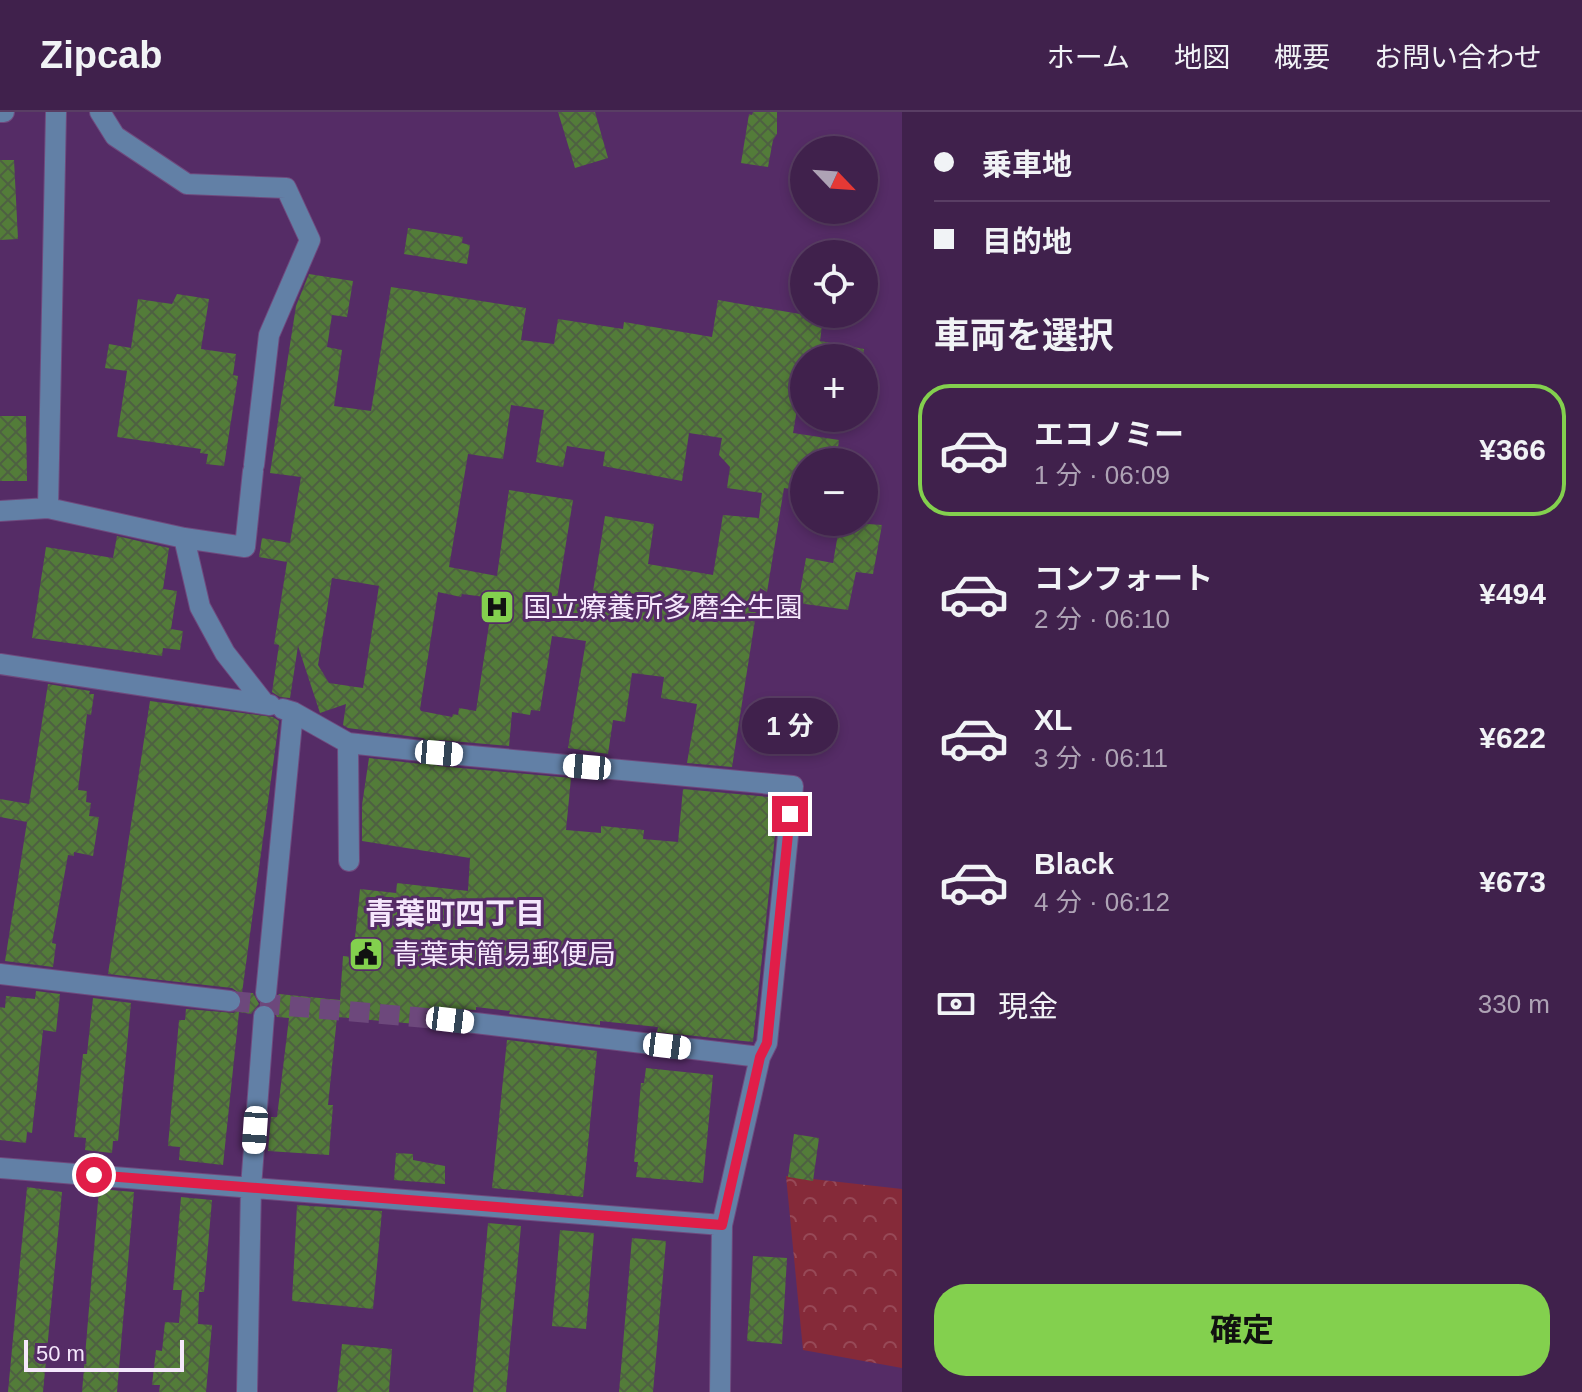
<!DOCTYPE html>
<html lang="ja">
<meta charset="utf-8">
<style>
body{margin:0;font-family:Helvetica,"Noto Sans JP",sans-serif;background:#472953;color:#f1f3f6;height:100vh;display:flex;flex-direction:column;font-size:30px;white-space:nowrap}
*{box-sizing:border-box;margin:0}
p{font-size:26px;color:#aea3b5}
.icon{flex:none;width:44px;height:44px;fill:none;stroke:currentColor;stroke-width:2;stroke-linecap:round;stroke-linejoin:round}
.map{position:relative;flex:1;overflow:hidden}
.details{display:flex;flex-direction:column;background:#40214c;width:680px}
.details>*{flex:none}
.guide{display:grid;align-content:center;height:176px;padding:0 32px;background:#40214c}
.needle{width:52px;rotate:115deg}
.fabs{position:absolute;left:790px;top:24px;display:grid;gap:16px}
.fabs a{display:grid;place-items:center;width:88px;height:88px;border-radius:50%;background:#40214c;box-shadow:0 4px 12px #0003,0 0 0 2px #593e64;font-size:40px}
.scale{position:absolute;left:24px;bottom:20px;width:160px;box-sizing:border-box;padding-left:8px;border:4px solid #f5e7fc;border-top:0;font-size:22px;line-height:28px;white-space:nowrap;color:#f5e7fc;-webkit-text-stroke:6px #552c66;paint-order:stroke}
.end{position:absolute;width:36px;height:36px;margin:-18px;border:10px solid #e11d48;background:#fff;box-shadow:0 0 0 4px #fff}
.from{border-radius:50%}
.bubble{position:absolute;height:56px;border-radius:28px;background:#40214c;box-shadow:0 4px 12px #0003,0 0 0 2px #593e64;font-size:26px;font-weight:700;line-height:56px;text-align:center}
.car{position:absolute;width:24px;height:48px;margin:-24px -12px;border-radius:10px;box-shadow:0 0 6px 2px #0007;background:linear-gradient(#fff 24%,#345 0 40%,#fff 0 76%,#345 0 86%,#fff 0)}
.guide b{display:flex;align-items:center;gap:28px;height:76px;font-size:30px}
.guide b+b{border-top:2px solid #593e64}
.guide i{width:20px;height:20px;background:#f1f3f6}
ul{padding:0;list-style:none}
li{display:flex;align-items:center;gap:24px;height:132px;margin:0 16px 12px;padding:0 16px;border:4px solid transparent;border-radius:32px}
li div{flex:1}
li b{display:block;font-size:30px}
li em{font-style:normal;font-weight:700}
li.on{border-color:#83d04e}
li>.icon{width:72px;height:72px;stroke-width:1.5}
h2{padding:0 32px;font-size:36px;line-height:96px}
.pay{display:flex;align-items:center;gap:20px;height:88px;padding:0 32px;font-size:30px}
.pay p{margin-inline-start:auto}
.button{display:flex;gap:16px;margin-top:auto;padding:16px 32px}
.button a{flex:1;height:92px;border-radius:32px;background:#83d04e;color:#111;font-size:32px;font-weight:700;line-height:92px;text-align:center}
header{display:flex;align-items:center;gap:48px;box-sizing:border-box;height:112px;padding:0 40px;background:#40214c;border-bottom:2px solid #593e64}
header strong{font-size:38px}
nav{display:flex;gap:44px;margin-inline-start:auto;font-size:28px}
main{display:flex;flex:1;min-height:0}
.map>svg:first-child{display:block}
.forest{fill:url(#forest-crowns)}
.building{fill:url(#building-cross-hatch);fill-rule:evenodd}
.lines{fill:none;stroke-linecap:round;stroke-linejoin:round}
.minor-tunnel{stroke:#6d487c;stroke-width:20;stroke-dasharray:20 10;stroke-linecap:butt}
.minor-casing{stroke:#6f4a7e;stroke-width:22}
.minor{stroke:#6280a6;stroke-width:20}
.route{stroke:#e11d48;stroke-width:10}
.labels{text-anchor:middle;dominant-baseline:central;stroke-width:6;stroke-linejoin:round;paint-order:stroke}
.poi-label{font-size:28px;fill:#f5e7fc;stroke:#552c66;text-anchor:start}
.neighbourhood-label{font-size:30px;font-weight:bold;fill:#f5e7fc;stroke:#552c66}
</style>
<header>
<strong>Zipcab</strong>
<nav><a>ホーム</a><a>地図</a><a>概要</a><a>お問い合わせ</a></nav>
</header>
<main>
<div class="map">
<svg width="902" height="1280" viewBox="0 0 902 1280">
<defs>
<pattern id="forest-crowns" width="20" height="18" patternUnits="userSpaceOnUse" patternTransform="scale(2)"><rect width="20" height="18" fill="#852a39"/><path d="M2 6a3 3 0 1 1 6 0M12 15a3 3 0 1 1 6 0" fill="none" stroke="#974957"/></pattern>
<pattern id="building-cross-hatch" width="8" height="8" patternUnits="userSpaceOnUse" patternTransform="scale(2)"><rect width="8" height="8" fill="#537c39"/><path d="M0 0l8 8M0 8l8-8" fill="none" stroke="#4e6042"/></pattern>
</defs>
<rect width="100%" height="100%" fill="#552c66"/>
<!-- forest -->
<path class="forest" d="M786 1064 902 1077V1256L803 1238Z"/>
<!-- building -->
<path class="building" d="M558 0H595L608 46 575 56Z
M753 0H777V22L773 28 768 55 741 51 749 2 752 3Z
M0 48H14L18 127 0 128Z
M408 116 463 125 462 131 470 133 467 152 404 142Z
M309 162 353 169 347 205 332 203 327 235 342 238 334 294 371 299 391 175 526 196 521 228 554 232 558 207 623 217 624 210 712 225 718 188 823 206 820 229 864 237 863 246H804V280H800L793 321 839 328 836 350H804V379L784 376 767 480 760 476 732 655 687 651 697 592 661 586 664 565 632 561 625 610 613 608 608 642 568 636 586 529 552 524 540 599 531 598 530 603 512 600 509 634 440 628 432 631 423 626 348 616 343 613 346 592 320 601 298 534 290 586 280 585 272 580 279 533 274 532 287 450 259 445 262 426 290 431 301 365 270 361 296 194ZM511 293 544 298 536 350 563 355 567 334 605 340 603 354 682 369 689 321 722 326 719 343 730 355 727 376 762 381 759 406 723 403 713 463 648 452 654 412 605 404 591 492 557 487 573 388 509 378 497 464 449 455 468 342 503 347ZM332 466 379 474 363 576 329 571 318 553ZM438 480 461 485 462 482 493 486 476 599 459 596 458 603 453 602 452 605 421 599 420 597Z
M177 182 209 187 201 237 236 242 233 263 238 264 224 354 206 352 208 342 200 341 201 337 117 325 127 259 105 256 109 232 131 236 138 187 172 192Z
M0 304H26L27 369H0Z
M840 410 882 413 873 462 856 460 848 498 798 491 806 446 833 451Z
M117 424 169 436 163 477 177 479 171 517 183 519 180 538 163 536 162 544 32 526 46 435 113 446Z
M48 572 90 579 89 582H94L91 603 87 602 78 678 87 679 86 690 91 691 89 704 99 705 93 744 74 740V744L68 743 52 831 56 832 53 855 5 849 27 710 0 705V687L29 692Z
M150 589 273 605 279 609 242 881H253L259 892 251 902 239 900 223 1053 179 1048 180 1035 168 1034 179 908H185L186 897 234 901 243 891 242 883 232 876 108 862Z
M369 646 421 652 429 649 438 654 571 666 566 718 601 721V714L644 718 643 727 678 730 683 677 779 686 753 930 657 920 658 915 600 909V913L509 902 510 899 476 895V898L444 896 437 906 439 914 337 905 328 993H333L329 1043 268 1039 271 1005H277L289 906 277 905 271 893 279 882 340 888 343 844 353 845 360 777 396 781 397 771 468 779 470 746 362 729V693Z
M36 879 60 882 56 920 43 918 32 1021 27 1020 26 1031 0 1028V895L5 896 6 884 35 887Z
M93 886 131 891 118 1029H113L112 1041 85 1038 86 1026 74 1025 83 942H87Z
M507 928 597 939 583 1085 492 1076Z
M646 956 713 963 703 1071 636 1065 638 1050H634L641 971H644Z
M794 1022 819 1026 813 1069 788 1065Z
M396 1041 413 1042V1048L445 1054V1072L394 1068Z
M27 1075 62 1080 43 1280H8Z
M99 1077 134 1080 117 1280H82Z
M181 1085 212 1088 204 1180H199L198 1212 212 1213 206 1280H159L160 1273H152L156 1238 162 1239 165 1210 179 1211 182 1178H173Z
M297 1093 382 1099 373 1197 292 1189Z
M488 1111 521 1114 506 1280H473Z
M560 1118 594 1121 586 1217 552 1214Z
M632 1126 666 1129 653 1280H619Z
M753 1144 787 1146 782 1232 747 1229Z
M342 1232 392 1237 389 1280H337Z"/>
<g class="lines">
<!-- minor-tunnel -->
<path class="minor-tunnel" d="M230 889 450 908"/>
<!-- minor casing -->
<g class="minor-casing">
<path id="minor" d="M0 0H4
M100 0 115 24 187 72 286 76 310 128 269 223 254 353
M48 396 56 0
M0 399 48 396 184 426 200 495 225 541 265 592
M184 426 245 435 253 359
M0 552 270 593
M283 597 293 600 348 631 422 639
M348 631 349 749
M439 641 793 674 767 931 760 945 722 1113 720 1280
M0 862 230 889
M266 881 293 600
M450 908 760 945
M0 1056 722 1113
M247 1280 251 1075 264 904"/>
</g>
<!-- minor -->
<use href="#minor" class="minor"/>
</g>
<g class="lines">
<!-- route -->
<path class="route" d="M94 1063 722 1113 760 945 767 931 790 702"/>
</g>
<!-- icons -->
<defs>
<g id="hospital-square" transform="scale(1.8)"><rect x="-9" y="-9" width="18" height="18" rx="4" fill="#83d04e" stroke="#552c66"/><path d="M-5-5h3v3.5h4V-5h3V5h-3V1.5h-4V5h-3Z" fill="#111"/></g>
<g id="civic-square" transform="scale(1.8)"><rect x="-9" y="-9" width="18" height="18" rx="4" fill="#83d04e" stroke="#552c66"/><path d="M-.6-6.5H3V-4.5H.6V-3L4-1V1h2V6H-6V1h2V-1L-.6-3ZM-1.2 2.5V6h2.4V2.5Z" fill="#111"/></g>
</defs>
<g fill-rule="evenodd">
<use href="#hospital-square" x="497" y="495"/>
<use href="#civic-square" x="366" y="842"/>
</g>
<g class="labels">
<!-- poi labels -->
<g class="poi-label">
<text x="523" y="495">国立療養所多磨全生園</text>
<text x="392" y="842">青葉東簡易郵便局</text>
</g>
<!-- neighbourhood labels -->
<g class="neighbourhood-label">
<text x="455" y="801">青葉町四丁目</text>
</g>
</g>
</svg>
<div class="fabs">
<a><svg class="needle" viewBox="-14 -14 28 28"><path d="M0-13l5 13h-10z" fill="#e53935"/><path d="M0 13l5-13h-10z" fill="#aea3b5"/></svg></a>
<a><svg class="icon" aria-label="locate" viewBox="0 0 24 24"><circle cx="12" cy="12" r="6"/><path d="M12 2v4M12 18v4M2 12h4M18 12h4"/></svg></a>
<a>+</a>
<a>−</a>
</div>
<div class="scale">50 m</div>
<i class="end from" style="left:94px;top:1063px"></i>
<i class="end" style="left:790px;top:702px"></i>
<div class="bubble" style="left:742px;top:586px;width:96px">1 分</div>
<i class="car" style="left:439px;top:641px;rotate:95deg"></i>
<i class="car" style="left:587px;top:655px;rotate:275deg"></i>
<i class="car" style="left:450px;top:908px;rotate:97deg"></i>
<i class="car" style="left:667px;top:934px;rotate:97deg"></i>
<i class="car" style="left:255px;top:1018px;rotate:184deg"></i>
</div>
<section class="details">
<div class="guide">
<b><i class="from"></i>乗車地</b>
<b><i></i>目的地</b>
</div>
<h2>車両を選択</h2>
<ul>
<li class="on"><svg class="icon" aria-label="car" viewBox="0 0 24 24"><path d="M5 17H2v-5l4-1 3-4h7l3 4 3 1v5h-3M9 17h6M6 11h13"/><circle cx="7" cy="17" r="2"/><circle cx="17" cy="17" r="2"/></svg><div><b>エコノミー</b><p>1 分 · 06:09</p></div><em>¥366</em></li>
<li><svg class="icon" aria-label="car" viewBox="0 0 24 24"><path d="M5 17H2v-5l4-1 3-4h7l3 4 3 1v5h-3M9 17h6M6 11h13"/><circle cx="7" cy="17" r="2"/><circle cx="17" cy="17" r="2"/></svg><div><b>コンフォート</b><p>2 分 · 06:10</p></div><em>¥494</em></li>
<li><svg class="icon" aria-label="car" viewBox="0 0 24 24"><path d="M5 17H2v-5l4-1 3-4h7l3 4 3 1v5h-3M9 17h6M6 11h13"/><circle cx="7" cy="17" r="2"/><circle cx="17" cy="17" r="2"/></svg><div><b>XL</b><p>3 分 · 06:11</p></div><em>¥622</em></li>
<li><svg class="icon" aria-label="car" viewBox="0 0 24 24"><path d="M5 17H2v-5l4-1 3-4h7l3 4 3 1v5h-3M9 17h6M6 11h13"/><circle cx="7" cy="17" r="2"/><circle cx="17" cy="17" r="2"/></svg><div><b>Black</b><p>4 分 · 06:12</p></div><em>¥673</em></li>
</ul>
<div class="pay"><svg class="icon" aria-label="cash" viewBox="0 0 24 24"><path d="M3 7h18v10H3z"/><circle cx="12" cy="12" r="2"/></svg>現金<p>330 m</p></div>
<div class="button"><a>確定</a></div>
</section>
</main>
